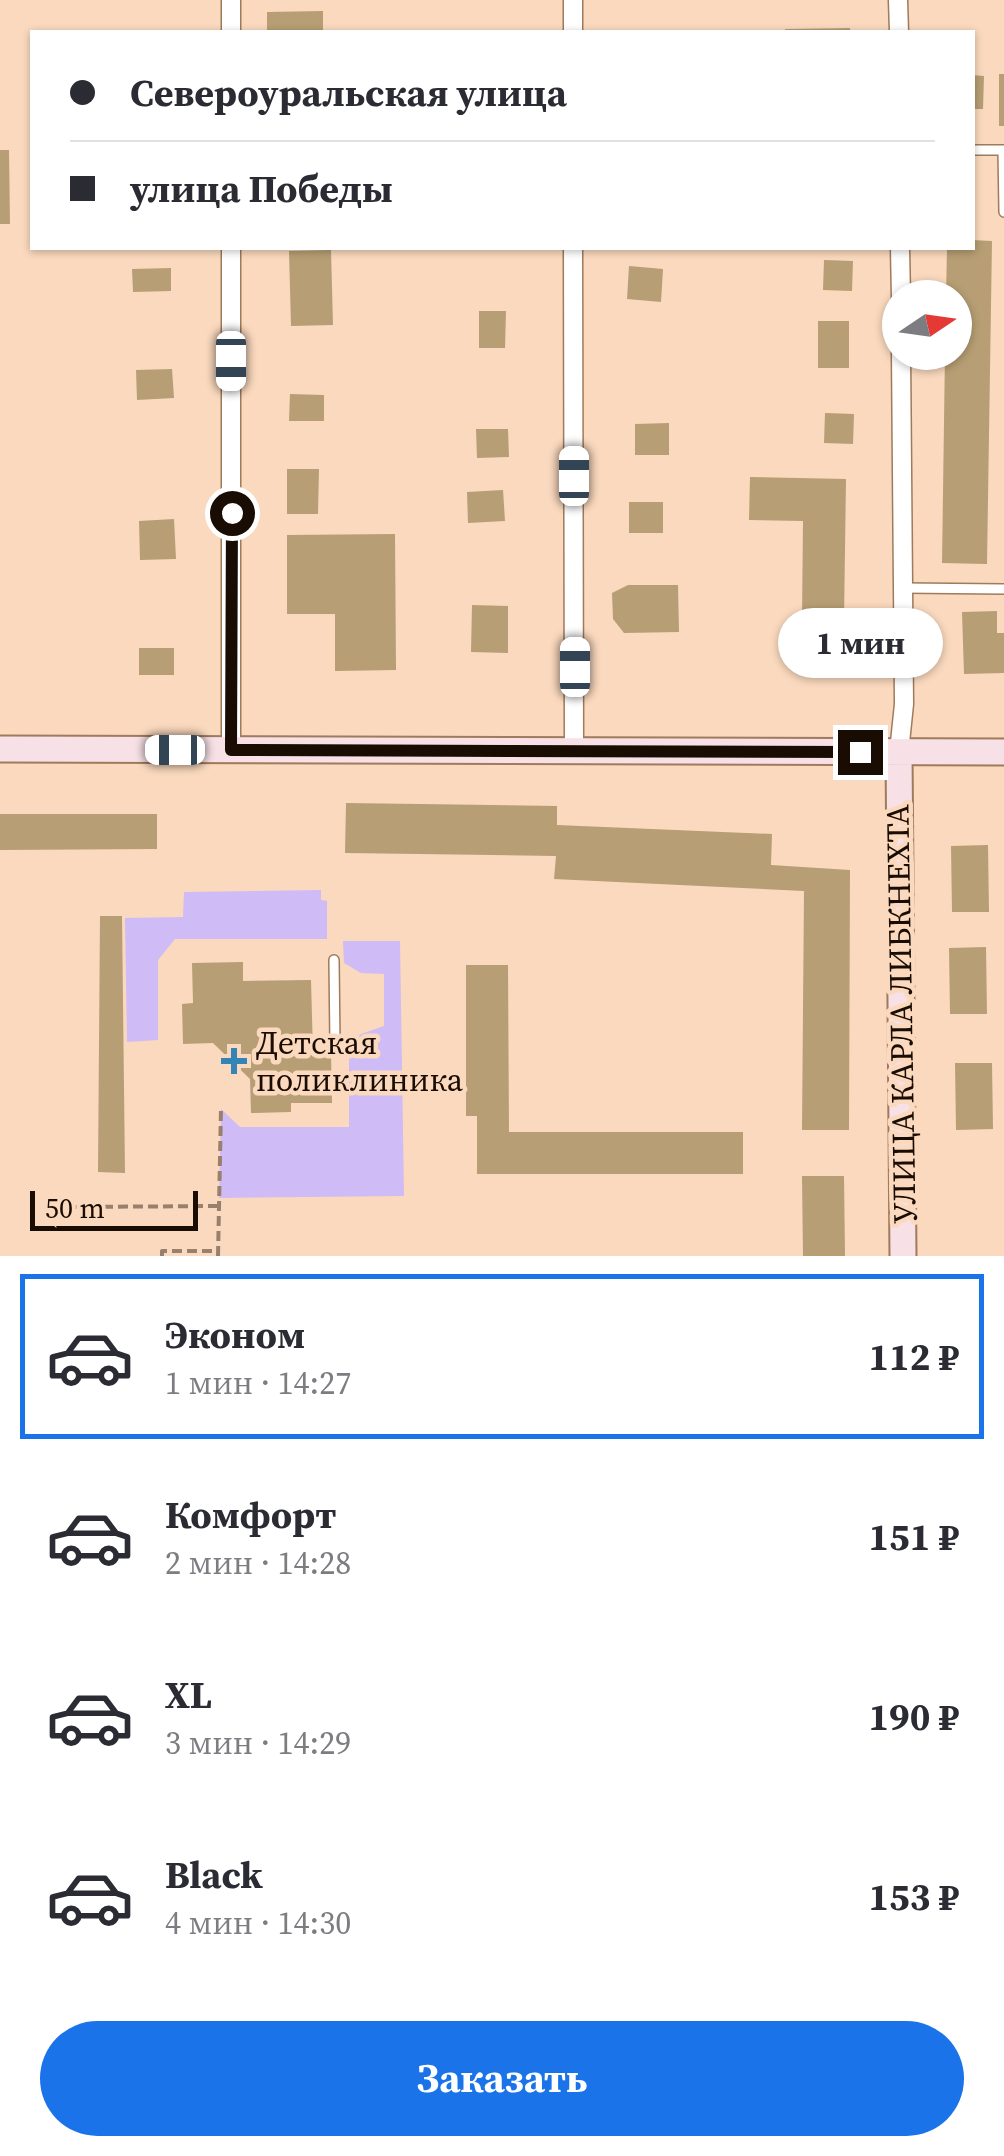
<!DOCTYPE html>
<html lang="ru">
<meta charset="utf-8">
<style>
body{margin:0;font-family:"Source Serif 4",serif;background:#f2f2f3;color:#2b2b33;height:100vh;display:flex;flex-direction:column;font-size:38px;white-space:nowrap}
*{box-sizing:border-box;margin:0}
p{font-size:32px;color:#7c7c81}
.icon{flex:none;width:55px;height:55px;fill:none;stroke:currentColor;stroke-width:2;stroke-linecap:round;stroke-linejoin:round}
.map{position:relative;height:1256px;overflow:hidden}
.details{display:flex;flex-direction:column;background:#fff;flex:1}
.details>*{flex:none}
.guide{position:absolute;left:30px;top:30px;width:945px;height:220px;border-radius:0px;box-shadow:0 2px 8px #0004;display:grid;align-content:center;height:220px;padding:0 40px;background:#fff}
.needle{width:65px;rotate:77deg}
.fabs{position:absolute;left:882px;top:280px;display:grid;gap:20px}
.fabs a{display:grid;place-items:center;width:90px;height:90px;border-radius:50%;background:#fff;box-shadow:0 2px 8px #0004;font-size:50px}
.scale{position:absolute;left:30px;bottom:25px;width:168px;box-sizing:border-box;padding-left:10px;border:5px solid #190c02;border-top:0;font-size:28px;line-height:35px;white-space:nowrap;color:#190c02;-webkit-text-stroke:8px #fad9be;paint-order:stroke}
.end{position:absolute;width:45px;height:45px;margin:-22px;border:12px solid #190c02;background:#fff;box-shadow:0 0 0 5px #fff}
.from{border-radius:50%}
.bubble{position:absolute;height:70px;border-radius:35px;background:#fff;box-shadow:0 2px 8px #0004;font-size:32px;font-weight:700;line-height:70px;text-align:center}
.car{position:absolute;width:30px;height:60px;margin:-30px -15px;border-radius:12px;box-shadow:0 0 8px 2px #0007;background:linear-gradient(#fff 24%,#345 0 40%,#fff 0 76%,#345 0 86%,#fff 0)}
.guide b{display:flex;align-items:center;gap:35px;height:95px;font-size:38px}
.guide b+b{border-top:2px solid #e1e1e2}
.guide i{width:25px;height:25px;background:#2b2b33}
ul{padding:18px 0 0;list-style:none}
li{display:flex;align-items:center;gap:30px;height:165px;margin:0 20px 15px;padding:0 20px;border:5px solid transparent;border-radius:0px}
li div{flex:1}
li b{display:block;font-size:38px}
li em{font-style:normal;font-weight:700}
li.current{border-color:#1a73e8}
li>.icon{width:90px;height:90px;stroke-width:1.5}
.cta{display:flex;gap:20px;margin-top:auto;padding:20px 40px}
.cta a{flex:1;height:115px;border-radius:60px;background:#1a73e8;color:#fff;font-size:40px;font-weight:700;line-height:115px;text-align:center}
.map>svg:first-child{display:block}
.green{fill:#cfbbf5}
.building{fill:#b79e74}
.lines{fill:none;stroke-linecap:round;stroke-linejoin:round}
.lane-casing{stroke:#9f7a5b;stroke-width:12}
.street-casing{stroke:#9f7a5b;stroke-width:21}
.secondary-casing{stroke:#9f7a5b;stroke-width:29}
.path{stroke:#99806d;stroke-width:4;stroke-dasharray:10 5;stroke-linecap:butt}
.lane{stroke:#fff;stroke-width:9}
.street{stroke:#fff;stroke-width:18}
.secondary{stroke:#f7e1e7;stroke-width:25}
.route{stroke:#190c02;stroke-width:12}
.poi-dot{fill:#3584b6;stroke:#fad9be;stroke-width:4}
.labels{text-anchor:middle;dominant-baseline:central;stroke-width:9;stroke-linejoin:round;paint-order:stroke}
.street-label{font-size:32px;fill:#190c02;stroke:#fad9be}
.poi-label{font-size:32px;fill:#190c02;stroke:#fad9be;text-anchor:start}
</style>
<div class="map">
<svg width="1004" height="1256" viewBox="0 0 1004 1256">
<rect width="100%" height="100%" fill="#fad9be"/>
<!-- green -->
<path class="green" d="M321 890V900L327 901V939H175L158 960V1040L127 1042 125 918 183 917 184 892Z
M343 941H400L404 1196 219 1198 221 1109 240 1127H349V1045L361 1034 384 1026V974L361 973 344 963Z"/>
<!-- building -->
<path class="building" d="M323 11V32H267V12Z
M850 28V32H785V29Z
M999 74H1004V126H999Z
M972 75 984 76 983 109H972Z
M0 150H9L10 224H0Z
M972 240 992 241 987 564 942 563 945 352H955V298H946L947 248H972Z
M331 250 333 325 291 326 289 251Z
M824 260 853 261 852 291 823 290Z
M629 266 663 269 661 302 627 299Z
M171 268V291L133 292 132 269Z
M479 311H506L505 348H479Z
M818 321H849V368H818Z
M172 369 174 398 137 400 136 370Z
M290 394 324 395V421H289Z
M825 413 854 414 853 444 824 443Z
M669 423V455H635V424Z
M476 429H508L509 457 477 458Z
M287 469H319L318 514H287Z
M750 477 846 479 844 620 802 619 803 521 749 520Z
M503 490 505 521 468 523 467 492Z
M629 502H663V533H629Z
M174 519 176 559 140 560 139 521Z
M395 534 396 670 335 671V614H287V535Z
M628 585H678L679 632 624 633 613 619 612 593Z
M472 605 508 606V653L471 652Z
M997 611V633H1004V673L964 674 962 612Z
M139 648H174V675H139Z
M346 803 557 806V825L772 834 771 865 850 870 849 1130H802L804 891 554 879 556 856 345 853Z
M0 814H157V849L0 850Z
M988 845 989 912H952L951 846Z
M100 916H122L125 1173 98 1172Z
M986 947 987 1014H950L949 948Z
M243 962V981L311 980 313 1053H331L332 1103H291V1112L251 1113 250 1079 213 1043 183 1044 182 1004 193 1003 192 963Z
M466 965H508L509 1132H743V1174H477V1116H466Z
M955 1063H992L993 1129 956 1130Z
M802 1176H844L845 1256H803Z"/>
<g class="lines">
<!-- lane casing -->
<g class="lane-casing">
<path id="lane" d="M972 150H1004
M1003 150 1004 212
M902 588 1004 589
M334 960 335 1045"/>
</g>
<!-- street casing -->
<g class="street-casing">
<path id="street" d="M231 0V32
M573 0V32
M898 0 899 32
M573 248 574 751
M900 248 901 298
M231 750V248
M899 752 904 704 901 352"/>
</g>
<!-- secondary casing -->
<g class="secondary-casing">
<path id="secondary" d="M0 749 1004 752
M899 752 903 1256"/>
</g>
<!-- path -->
<path class="path" d="M73 1207 219 1206
M162 1256V1251H218
M218 1256 221 1109"/>
<!-- lane -->
<use href="#lane" class="lane"/>
<!-- street -->
<use href="#street" class="street"/>
<!-- secondary -->
<use href="#secondary" class="secondary"/>
</g>
<g class="lines">
<!-- route -->
<path class="route" d="M232 513 231 750 860 752"/>
</g>
<!-- markers -->
<path class="poi-dot" d="M229 1046h10v10h10v10h-10v10h-10v-10h-10v-10h10z"/>
<g class="labels">
<!-- street labels -->
<g class="street-label">
<text transform="translate(901 1014) rotate(-91)">УЛИЦА КАРЛА ЛИБКНЕХТА</text>
</g>
<!-- poi labels -->
<g class="poi-label">
<text x="256" y="1043">Детская<tspan x="256" dy="37">поликлиника</tspan></text>
</g>
</g>
</svg>
<div class="fabs">
<a><svg class="needle" viewBox="-14 -14 28 28"><path d="M0-13l5 13h-10z" fill="#e53935"/><path d="M0 13l5-13h-10z" fill="#7c7c81"/></svg></a>
</div>
<div class="scale">50 m</div>
<i class="end from" style="left:232px;top:513px"></i>
<i class="end" style="left:860px;top:752px"></i>
<div class="bubble" style="left:778px;top:608px;width:165px">1 мин</div>
<i class="car" style="left:231px;top:361px;rotate:180deg"></i>
<i class="car" style="left:574px;top:476px;rotate:0deg"></i>
<i class="car" style="left:575px;top:667px;rotate:0deg"></i>
<i class="car" style="left:175px;top:750px;rotate:270deg"></i>
<div class="guide">
<b><i class="from"></i>Североуральская улица</b>
<b><i></i>улица Победы</b>
</div>
</div>
<section class="details">
<ul>
<li class="current"><svg class="icon" aria-label="car" viewBox="0 0 24 24"><path d="M5 17H2v-5l4-1 3-4h7l3 4 3 1v5h-3M9 17h6M6 11h13"/><circle cx="7" cy="17" r="2"/><circle cx="17" cy="17" r="2"/></svg><div><b>Эконом</b><p>1 мин · 14:27</p></div><em>112 ₽</em></li>
<li><svg class="icon" aria-label="car" viewBox="0 0 24 24"><path d="M5 17H2v-5l4-1 3-4h7l3 4 3 1v5h-3M9 17h6M6 11h13"/><circle cx="7" cy="17" r="2"/><circle cx="17" cy="17" r="2"/></svg><div><b>Комфорт</b><p>2 мин · 14:28</p></div><em>151 ₽</em></li>
<li><svg class="icon" aria-label="car" viewBox="0 0 24 24"><path d="M5 17H2v-5l4-1 3-4h7l3 4 3 1v5h-3M9 17h6M6 11h13"/><circle cx="7" cy="17" r="2"/><circle cx="17" cy="17" r="2"/></svg><div><b>XL</b><p>3 мин · 14:29</p></div><em>190 ₽</em></li>
<li><svg class="icon" aria-label="car" viewBox="0 0 24 24"><path d="M5 17H2v-5l4-1 3-4h7l3 4 3 1v5h-3M9 17h6M6 11h13"/><circle cx="7" cy="17" r="2"/><circle cx="17" cy="17" r="2"/></svg><div><b>Black</b><p>4 мин · 14:30</p></div><em>153 ₽</em></li>
</ul>
<div class="cta"><a>Заказать</a></div>
</section>
